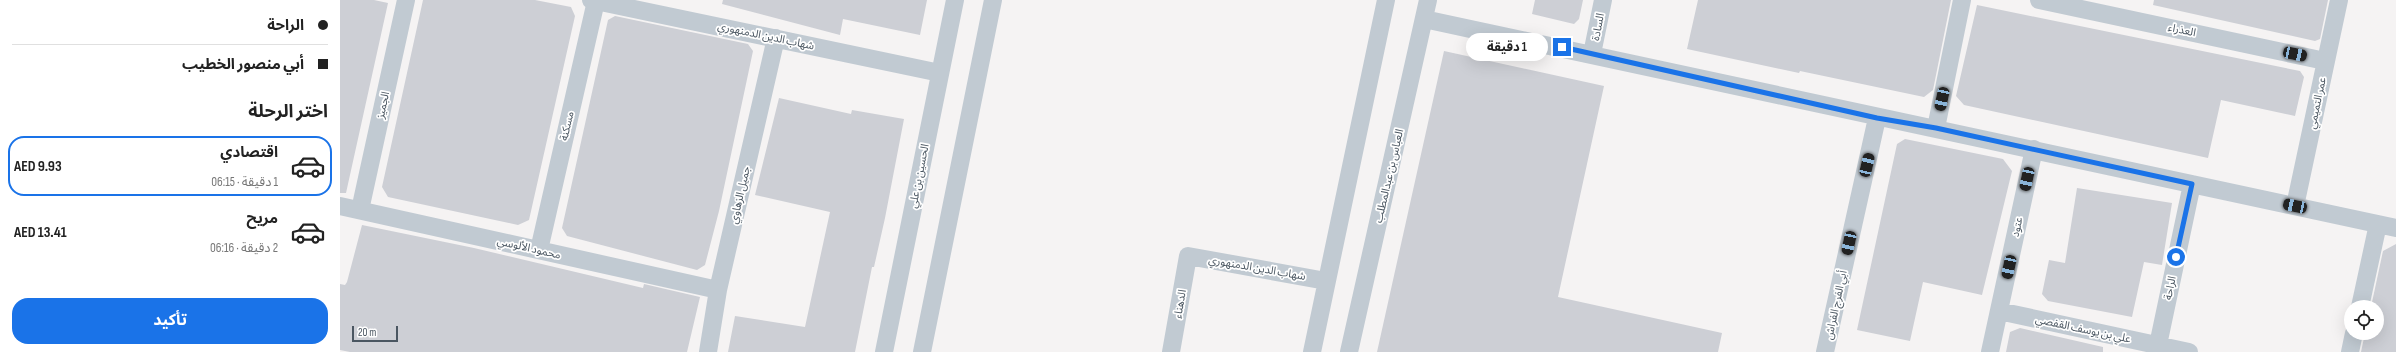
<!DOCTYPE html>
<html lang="ar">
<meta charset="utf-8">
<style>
body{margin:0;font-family:"Sofia Sans Condensed","Noto Sans Arabic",sans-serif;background:#f6f6f6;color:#222;direction:rtl;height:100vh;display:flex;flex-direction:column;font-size:15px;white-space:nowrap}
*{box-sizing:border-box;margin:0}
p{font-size:13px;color:#767676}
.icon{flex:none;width:22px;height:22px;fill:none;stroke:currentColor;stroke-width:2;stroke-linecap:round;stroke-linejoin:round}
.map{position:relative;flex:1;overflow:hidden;direction:ltr}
.sheet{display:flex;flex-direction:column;background:#fff;width:340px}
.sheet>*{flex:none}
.banner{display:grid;align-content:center;height:88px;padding:0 12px;background:#fff}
.controls{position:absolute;left:2004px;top:300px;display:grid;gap:8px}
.controls a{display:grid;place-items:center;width:40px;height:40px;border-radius:50%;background:#fff;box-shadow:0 4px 16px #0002;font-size:20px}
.scale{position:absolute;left:12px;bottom:10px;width:46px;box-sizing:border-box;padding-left:4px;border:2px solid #4a5661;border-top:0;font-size:11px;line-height:14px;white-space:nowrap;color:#4a5661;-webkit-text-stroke:3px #fff;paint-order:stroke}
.end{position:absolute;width:18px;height:18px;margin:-9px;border:5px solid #1a73e8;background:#fff;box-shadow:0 0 0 2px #fff}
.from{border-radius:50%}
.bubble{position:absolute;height:28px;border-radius:14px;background:#fff;box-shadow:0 4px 16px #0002;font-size:13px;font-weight:700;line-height:28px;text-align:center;direction:rtl}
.car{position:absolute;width:12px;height:24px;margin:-12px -6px;border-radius:5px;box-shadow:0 0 3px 1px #0007;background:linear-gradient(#222 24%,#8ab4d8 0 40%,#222 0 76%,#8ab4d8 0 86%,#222 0)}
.banner b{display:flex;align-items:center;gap:14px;height:38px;font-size:15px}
.banner b+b{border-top:1px solid #e0e0e0}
.banner i{width:10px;height:10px;background:#222}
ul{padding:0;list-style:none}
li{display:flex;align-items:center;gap:12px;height:60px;margin:0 8px 6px;padding:0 4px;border:2px solid transparent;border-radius:16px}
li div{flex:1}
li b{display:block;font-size:15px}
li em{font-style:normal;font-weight:700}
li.active{border-color:#1a73e8}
li>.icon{width:36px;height:36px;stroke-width:1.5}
h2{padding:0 12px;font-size:18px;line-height:48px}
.cta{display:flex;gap:8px;margin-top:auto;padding:8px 12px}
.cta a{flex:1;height:46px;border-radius:16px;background:#1a73e8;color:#fff;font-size:16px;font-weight:700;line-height:46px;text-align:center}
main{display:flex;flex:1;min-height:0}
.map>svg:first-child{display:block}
.building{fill:#cdcfd5}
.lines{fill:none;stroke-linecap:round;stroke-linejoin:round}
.minor{stroke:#c1cad2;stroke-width:18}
.route{stroke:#1a73e8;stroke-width:5}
.labels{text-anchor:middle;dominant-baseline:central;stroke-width:3.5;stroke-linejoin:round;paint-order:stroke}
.street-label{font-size:11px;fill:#4a5661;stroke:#fff}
</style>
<main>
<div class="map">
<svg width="2056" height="352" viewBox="0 0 2056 352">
<rect width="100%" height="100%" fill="#f5f3f3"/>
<!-- building -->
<path class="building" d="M0 0H34L48 3 6 193H0Z
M83 0H195L231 7 235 16 189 220 178 225 48 197 42 187Z
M383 0H587L580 35 503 19 500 35 382 4Z
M1195 0H1243L1239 19 1234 24 1192 14Z
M1358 0H1611L1593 90 1584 97 1460 71 1459 73 1347 49Z
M1814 0H1988L1980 39 1975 41 1813 5Z
M1637 5 1960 71 1964 77 1955 116 1881 100 1868 158 1624 105 1616 96Z
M275 16 408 44 413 51 379 211 365 265 357 270 227 236 222 228 268 20Z
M1104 51 1264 86 1218 297 1382 333 1378 352H1037Z
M439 98 511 114 512 110 564 119 545 218 534 267H532L515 352H388L395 316 465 327 490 212 415 195Z
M1565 139 1663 159 1672 171 1642 295 1583 282 1570 341 1517 330 1557 144Z
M1737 188 1832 203 1822 265 1804 262 1792 317 1708 301 1702 294 1709 260 1725 263Z
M22 225 134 248 303 288 304 284 360 297 347 352H10L0 350V284L5 285 7 282Z
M2056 244V352H2021L2025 333H2037V307H2031L2043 251Z
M1680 328 1763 347V352H1666L1670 332Z"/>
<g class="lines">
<!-- minor -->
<path class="minor" d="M251 0 600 73
M1699 0 1985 61
M1084 19 2056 228
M1252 54 1263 0
M1596 128 1622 0
M0 206 378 290
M1955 206 1999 0
M20 210 66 0
M199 250 256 1
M2020 307 2038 224
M1659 311 1849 352
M1818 345 1852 184
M368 352 378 290 436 38
M544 352 615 0
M582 352 653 0
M831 352 848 256 986 281
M972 352 1046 0
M1009 352 1088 0
M1485 352 1537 118
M1650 352 1694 149
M2010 352 2014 333"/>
</g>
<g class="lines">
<!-- route -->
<path class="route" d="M1222 47 1537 118 1596 128 1852 184 1836 257"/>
</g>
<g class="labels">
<!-- street labels -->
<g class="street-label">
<text transform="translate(1258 27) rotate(-79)">السادة</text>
<text transform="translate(1842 30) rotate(12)">العذراء</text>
<text transform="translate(426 36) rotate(12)">شهاب الدين الدمنهوري</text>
<text transform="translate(1977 103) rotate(-78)">عمر التميمي</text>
<text transform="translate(43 105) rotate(-78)">الجميز</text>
<text transform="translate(227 126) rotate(-77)">مسكنة</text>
<text transform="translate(579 176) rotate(-79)">الحسين بن علي</text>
<text transform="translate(1049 176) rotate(-77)">العباس بن عبدالمطلب</text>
<text transform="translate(400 195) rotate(-77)">جميل الزهاوي</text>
<text transform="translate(1677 227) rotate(-78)">عتود</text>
<text transform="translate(189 248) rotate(13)">محمود الألوسي</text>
<text transform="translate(917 268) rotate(10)">شهاب الدين الدمنهوري</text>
<text transform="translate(1830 288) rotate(-78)">الراحة</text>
<text transform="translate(840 304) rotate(-80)">الدهناء</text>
<text transform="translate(1496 305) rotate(-78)">أبي الفرج الفراش</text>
<text transform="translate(1743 329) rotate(12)">علي بن يوسف القفصي</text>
</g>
</g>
</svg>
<div class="controls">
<a><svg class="icon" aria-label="locate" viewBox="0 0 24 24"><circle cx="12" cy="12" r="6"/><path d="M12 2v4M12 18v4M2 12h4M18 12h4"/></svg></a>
</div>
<div class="scale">20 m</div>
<i class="end from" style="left:1836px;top:257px"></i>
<i class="end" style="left:1222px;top:47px"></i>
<div class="bubble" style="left:1126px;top:33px;width:82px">1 دقيقة</div>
<i class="car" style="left:1955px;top:54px;rotate:102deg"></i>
<i class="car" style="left:1602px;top:99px;rotate:192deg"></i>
<i class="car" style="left:1527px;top:165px;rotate:13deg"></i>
<i class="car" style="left:1687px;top:179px;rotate:192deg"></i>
<i class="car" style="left:1955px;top:206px;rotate:282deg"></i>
<i class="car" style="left:1509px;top:243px;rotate:192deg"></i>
<i class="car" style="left:1669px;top:267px;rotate:192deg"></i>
</div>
<section class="sheet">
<div class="banner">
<b><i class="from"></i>الراحة</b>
<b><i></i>أبي منصور الخطيب</b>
</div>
<h2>اختر الرحلة</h2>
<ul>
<li class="active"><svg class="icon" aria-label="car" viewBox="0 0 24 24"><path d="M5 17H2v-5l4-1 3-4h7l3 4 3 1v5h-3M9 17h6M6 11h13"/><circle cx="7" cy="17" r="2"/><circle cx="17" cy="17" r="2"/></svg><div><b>اقتصادي</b><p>1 دقيقة · 06:15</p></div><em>AED 9.93</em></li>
<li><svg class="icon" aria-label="car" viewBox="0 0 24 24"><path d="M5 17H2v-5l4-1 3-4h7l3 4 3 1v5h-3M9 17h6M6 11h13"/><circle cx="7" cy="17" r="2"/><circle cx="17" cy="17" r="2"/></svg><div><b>مريح</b><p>2 دقيقة · 06:16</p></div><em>AED 13.41</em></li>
</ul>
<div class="cta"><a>تأكيد</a></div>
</section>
</main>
